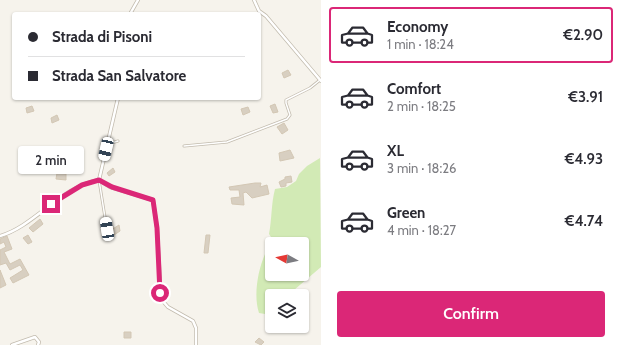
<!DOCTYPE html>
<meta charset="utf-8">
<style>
body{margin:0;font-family:Cabin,sans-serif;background:#f2f2f3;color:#2b2b33;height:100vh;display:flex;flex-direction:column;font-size:15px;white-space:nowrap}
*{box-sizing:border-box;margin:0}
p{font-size:13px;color:#7c7c81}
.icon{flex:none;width:22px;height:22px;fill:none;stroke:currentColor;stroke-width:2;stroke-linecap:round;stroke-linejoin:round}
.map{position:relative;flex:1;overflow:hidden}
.panel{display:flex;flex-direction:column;background:#fff;width:300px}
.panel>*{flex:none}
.banner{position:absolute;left:12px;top:12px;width:249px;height:88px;border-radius:4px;box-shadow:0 1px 3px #0004;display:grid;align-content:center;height:88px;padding:0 16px;background:#fff}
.needle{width:26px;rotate:278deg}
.tools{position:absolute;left:265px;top:237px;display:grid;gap:8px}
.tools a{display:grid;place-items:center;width:44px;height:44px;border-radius:4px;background:#fff;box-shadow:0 1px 3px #0004;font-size:20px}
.end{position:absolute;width:18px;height:18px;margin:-9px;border:5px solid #db2777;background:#fff;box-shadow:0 0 0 2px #fff}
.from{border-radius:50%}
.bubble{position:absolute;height:28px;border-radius:4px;background:#fff;box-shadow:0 1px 3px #0004;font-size:13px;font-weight:600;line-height:28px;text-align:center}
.car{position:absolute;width:12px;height:24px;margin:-12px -6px;border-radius:5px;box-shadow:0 0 3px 1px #0007;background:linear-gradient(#fff 24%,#345 0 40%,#fff 0 76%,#345 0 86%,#fff 0)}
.banner b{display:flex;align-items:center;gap:14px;height:38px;font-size:15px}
.banner b+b{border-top:1px solid #e1e1e2}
.banner i{width:10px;height:10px;background:#2b2b33}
ul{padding:7px 0 0;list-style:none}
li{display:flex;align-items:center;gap:12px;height:56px;margin:0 8px 6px;padding:0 8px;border:2px solid transparent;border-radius:4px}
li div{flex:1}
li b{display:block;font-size:15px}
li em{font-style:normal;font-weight:600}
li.active{border-color:#db2777}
li>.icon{width:36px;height:36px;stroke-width:1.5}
.cta{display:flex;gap:8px;margin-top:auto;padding:8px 16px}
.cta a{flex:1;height:46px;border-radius:4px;background:#db2777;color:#fff;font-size:16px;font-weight:600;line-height:46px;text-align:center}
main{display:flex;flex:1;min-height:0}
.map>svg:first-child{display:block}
.green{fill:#d2eab5;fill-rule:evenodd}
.building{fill:#d8cfc1;stroke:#d3c7b4}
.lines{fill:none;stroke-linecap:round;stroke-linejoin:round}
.service-casing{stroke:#c2bbae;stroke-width:3}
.minor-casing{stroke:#c2bbae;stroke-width:4}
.service{stroke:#fff;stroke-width:1.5}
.minor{stroke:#fff;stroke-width:2.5}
.route{stroke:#db2777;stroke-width:5}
</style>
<main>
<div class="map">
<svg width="321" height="345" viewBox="0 0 321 345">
<rect width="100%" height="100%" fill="#f6f3ec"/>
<!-- green -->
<path class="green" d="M320 158 321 267 287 296H272V308L265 314 259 313C252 292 260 257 273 240L269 234C272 219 271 204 275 189L287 187 296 181 299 174 307 166ZM272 244H302V274H272Z"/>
<!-- building -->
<path class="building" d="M288 70 291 75 284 78 282 73Z
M275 104 278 112 273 113 270 106Z
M32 106 34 111 27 113 26 108Z
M248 107 250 112 243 115 241 109Z
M57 115 59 120 52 123 51 118Z
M284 123 288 130 282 134 277 127Z
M290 150 294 158 280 161 279 153Z
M113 168 115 172 109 176 107 173Z
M57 173 66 174V180L56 179Z
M291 176 292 182 286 183V186L281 187 279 182 285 179V177Z
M255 183H261L260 187 267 185 269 194 252 198 246 192 243 193 244 205 232 204 231 198 240 197 239 190H230L229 187Z
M40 219 43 224 33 232 29 228Z
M119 225 120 231 111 237 108 232Z
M28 235 32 242 28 244 23 238Z
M206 235H210L208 253H204Z
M7 236 12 249 4 252 10 264 20 259 29 275 13 283 10 278 23 270 20 265 10 270 6 263 0 265V250L6 247 4 242 0 244V239Z
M0 270 6 285 0 288Z
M124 332H131V338H124Z
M259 338 264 342 261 345 255 342Z"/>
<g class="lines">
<!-- service casing -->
<g class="service-casing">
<path id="service" d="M108 144 118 141
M184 146 227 142 287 119 290 115 286 103V100L310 88 320 80
M99 180 107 230 112 227"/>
</g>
<!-- minor casing -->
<g class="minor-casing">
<path id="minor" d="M254 0 259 11 266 16 321 81
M130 14 138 0
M99 180 110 187 153 200 157 228 161 299 168 307 193 321 196 328V345
M99 180 118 98
M0 236C35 226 61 186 99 180
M12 345 35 337 39 342 38 345"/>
</g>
<!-- service -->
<use href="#service" class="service"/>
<!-- minor -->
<use href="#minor" class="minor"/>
</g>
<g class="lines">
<!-- route -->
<path class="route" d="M51 204 82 185 99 180 112 187 153 200 157 228 160 293"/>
</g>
</svg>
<div class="tools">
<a><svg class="needle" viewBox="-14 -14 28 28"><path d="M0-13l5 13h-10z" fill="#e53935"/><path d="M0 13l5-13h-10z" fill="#7c7c81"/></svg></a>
<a><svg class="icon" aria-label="layers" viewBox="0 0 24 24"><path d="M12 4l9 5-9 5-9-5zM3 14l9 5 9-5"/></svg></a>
</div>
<i class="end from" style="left:160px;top:293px"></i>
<i class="end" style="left:51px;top:204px"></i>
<div class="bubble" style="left:18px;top:146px;width:66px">2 min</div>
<i class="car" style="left:106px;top:149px;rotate:193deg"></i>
<i class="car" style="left:107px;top:229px;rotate:351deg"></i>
<div class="banner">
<b><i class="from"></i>Strada di Pisoni</b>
<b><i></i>Strada San Salvatore</b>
</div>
</div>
<section class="panel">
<ul>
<li class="active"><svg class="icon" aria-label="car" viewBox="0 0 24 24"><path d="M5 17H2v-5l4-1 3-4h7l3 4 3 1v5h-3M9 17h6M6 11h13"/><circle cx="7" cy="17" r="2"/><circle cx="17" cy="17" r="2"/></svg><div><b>Economy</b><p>1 min · 18:24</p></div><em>€2.90</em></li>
<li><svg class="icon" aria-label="car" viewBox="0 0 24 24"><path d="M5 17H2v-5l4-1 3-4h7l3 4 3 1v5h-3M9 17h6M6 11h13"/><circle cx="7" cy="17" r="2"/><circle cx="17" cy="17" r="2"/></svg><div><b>Comfort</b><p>2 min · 18:25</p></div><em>€3.91</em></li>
<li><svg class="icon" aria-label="car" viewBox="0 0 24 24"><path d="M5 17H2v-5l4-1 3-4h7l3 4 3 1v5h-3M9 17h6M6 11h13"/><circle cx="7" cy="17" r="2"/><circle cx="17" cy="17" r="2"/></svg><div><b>XL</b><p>3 min · 18:26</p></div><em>€4.93</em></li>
<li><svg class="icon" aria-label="car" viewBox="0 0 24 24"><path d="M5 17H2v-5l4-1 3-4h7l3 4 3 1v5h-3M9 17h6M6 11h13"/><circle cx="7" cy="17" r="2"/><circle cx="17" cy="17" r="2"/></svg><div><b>Green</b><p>4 min · 18:27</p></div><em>€4.74</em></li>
</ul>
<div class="cta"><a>Confirm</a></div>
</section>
</main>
